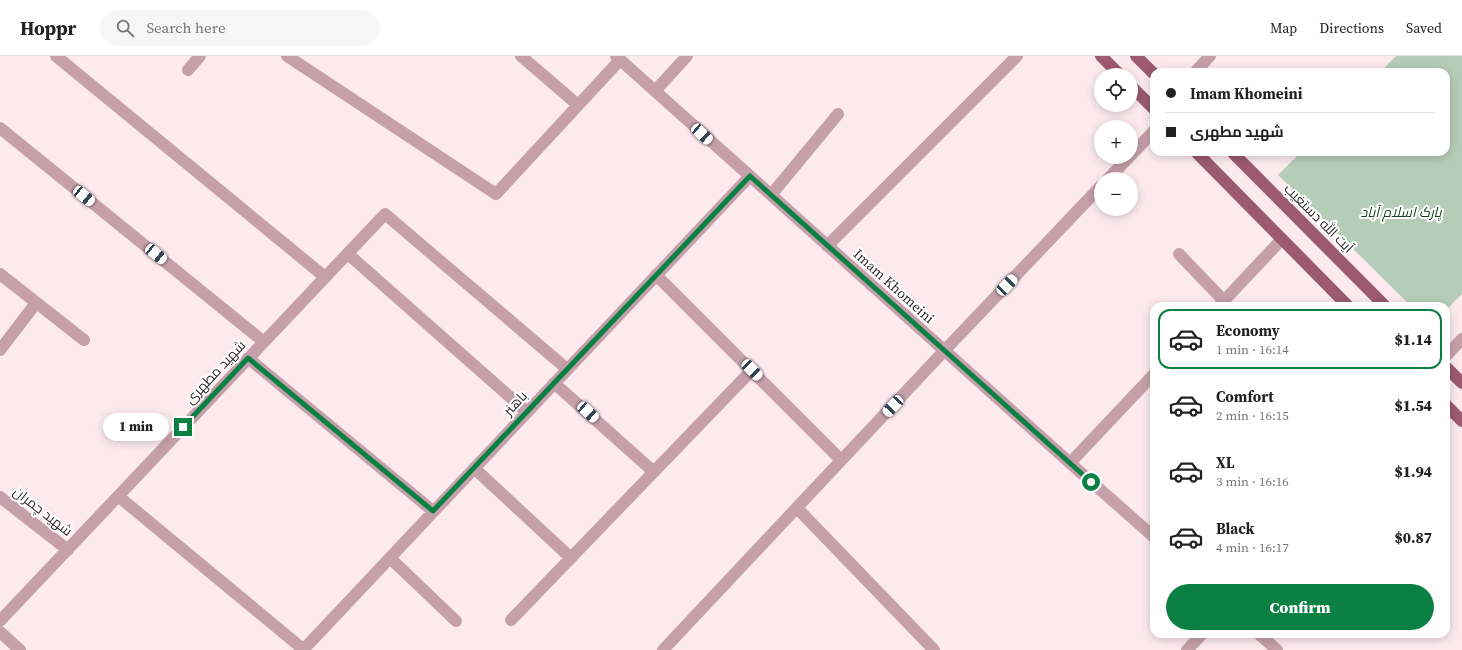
<!DOCTYPE html>
<meta charset="utf-8">
<style>
body{margin:0;font-family:"Source Serif 4",Cairo,serif;background:#f6f6f6;color:#222;height:100vh;display:flex;flex-direction:column;font-size:15px;white-space:nowrap}
*{box-sizing:border-box;margin:0}
p{font-size:13px;color:#767676}
.icon{flex:none;width:22px;height:22px;fill:none;stroke:currentColor;stroke-width:2;stroke-linecap:round;stroke-linejoin:round}
.map{position:relative;flex:1;overflow:hidden}
.sheet{position:absolute;left:1150px;top:246px;width:300px;height:336px;display:flex;flex-direction:column;background:#fff;border-radius:12px;box-shadow:0 2px 10px #0003}
.sheet>*{flex:none}
.hud{position:absolute;left:1150px;top:12px;width:300px;height:88px;border-radius:12px;box-shadow:0 2px 10px #0003;display:grid;align-content:center;height:88px;padding:0 16px;background:#fff}
.controls{position:absolute;left:1094px;top:12px;display:grid;gap:8px}
.controls a{display:grid;place-items:center;width:44px;height:44px;border-radius:50%;background:#fff;box-shadow:0 2px 10px #0003;font-size:20px}
.end{position:absolute;width:18px;height:18px;margin:-9px;border:5px solid #0b8043;background:#fff;box-shadow:0 0 0 2px #fff}
.from{border-radius:50%}
.bubble{position:absolute;height:28px;border-radius:14px;background:#fff;box-shadow:0 2px 10px #0003;font-size:13px;font-weight:800;line-height:28px;text-align:center}
.car{position:absolute;width:12px;height:24px;margin:-12px -6px;border-radius:5px;box-shadow:0 0 3px 1px #0007;background:linear-gradient(#fff 24%,#345 0 40%,#fff 0 76%,#345 0 86%,#fff 0)}
.hud b{display:flex;align-items:center;gap:14px;height:38px;font-size:15px}
.hud b+b{border-top:1px solid #e0e0e0}
.hud i{width:10px;height:10px;background:#222}
ul{padding:7px 0 0;list-style:none}
li{display:flex;align-items:center;gap:12px;height:60px;margin:0 8px 6px;padding:0 8px;border:2px solid transparent;border-radius:12px}
li div{flex:1}
li b{display:block;font-size:15px}
li em{font-style:normal;font-weight:800}
li.current{border-color:#0b8043}
li>.icon{width:36px;height:36px;stroke-width:1.5}
.primary-button{display:flex;gap:8px;margin-top:auto;padding:8px 16px}
.primary-button a{flex:1;height:46px;border-radius:24px;background:#0b8043;color:#fff;font-size:16px;font-weight:800;line-height:46px;text-align:center}
header{display:flex;align-items:center;gap:24px;box-sizing:border-box;height:56px;padding:0 20px;background:#fff;border-bottom:1px solid #e0e0e0}
header strong{font-size:19px}
nav{display:flex;gap:22px;margin-inline-start:auto;font-size:14px}
.search{width:280px;height:36px;background:#f6f6f6;display:flex;align-items:center;gap:10px;box-sizing:border-box;padding:0 14px;border-radius:22px;color:#767676;font-size:15px}
.map>svg:first-child{display:block}
.green{fill:#b5cdb7}
.lines{fill:none;stroke-linecap:round;stroke-linejoin:round}
.minor{stroke:#c59faa;stroke-width:12}
.major{stroke:#9b5a70;stroke-width:12}
.route{stroke:#0b8043;stroke-width:5}
.labels{text-anchor:middle;dominant-baseline:central;stroke-width:4;stroke-linejoin:round;paint-order:stroke}
.park-label{font-size:14px;font-style:italic;fill:#17411f;stroke:#fff}
.street-label{font-size:14px;fill:#312a2c;stroke:#fff}
</style>
<header>
<strong>Hoppr</strong>
<div class="search"><svg class="icon" aria-label="search" viewBox="0 0 24 24"><circle cx="10" cy="10" r="6"/><path d="M15 15l6 6"/></svg>Search here</div>
<nav><a>Map</a><a>Directions</a><a>Saved</a></nav>
</header>
<div class="map">
<svg width="1462" height="594" viewBox="0 0 1462 594">
<rect width="100%" height="100%" fill="#fceaef"/>
<!-- green -->
<path class="green" d="M1396 0H1462V238L1446 254V250H1411L1278 119 1301 96H1446V16H1380Z"/>
<g class="lines">
<!-- minor -->
<path class="minor" d="M56 0 325 221
M287 0 496 138 620 4
M521 0 578 49
M616 0 1070 407 1154 481
M188 14 200 0
M1195 16 1210 0
M655 35 687 0
M0 72 264 286
M1131 99 1154 75
M1108 123 1129 101
M771 139 838 58
M827 190 1017 0
M348 198 527 356
M1179 198 1224 245
M0 218 84 284
M656 219 841 404
M1219 250 1282 183
M0 294 36 247
M1446 300 1462 283
M248 302 433 455
M554 327 654 416
M1070 407 1154 318
M474 412 571 502
M118 440 303 593
M0 441 68 494
M797 452 934 594
M390 502 456 565
M511 564 752 314
M0 565 385 158 567 313
M0 576 20 594
M1259 578 1277 594
M303 594 750 120
M663 594 944 295 1101 130
M1187 594 1202 578"/>
<!-- major -->
<path class="major" d="M1101 0 1120 19
M1136 0 1154 18
M1131 30 1154 53
M1196 96 1348 250
M1232 96 1385 250
M1446 311 1462 327
M1446 349 1462 365"/>
</g>
<g class="lines">
<!-- route -->
<path class="route" d="M183 371 248 302 433 455 750 120 1091 426"/>
</g>
<g class="labels">
<!-- park labels -->
<g class="park-label">
<text x="1401" y="156">پارک اسلام آباد</text>
</g>
<!-- street labels -->
<g class="street-label">
<text transform="translate(1319 162) rotate(45)">آیت الله دستغیب</text>
<text transform="translate(894 230) rotate(42)">Imam Khomeini</text>
<text transform="translate(215 316) rotate(-47)">شهید مطهری</text>
<text transform="translate(515 347) rotate(-47)">باهنر</text>
<text transform="translate(43 455) rotate(38)">شهید چمران</text>
</g>
</g>
</svg>
<div class="controls">
<a><svg class="icon" aria-label="locate" viewBox="0 0 24 24"><circle cx="12" cy="12" r="6"/><path d="M12 2v4M12 18v4M2 12h4M18 12h4"/></svg></a>
<a>+</a>
<a>−</a>
</div>
<i class="end from" style="left:1091px;top:426px"></i>
<i class="end" style="left:183px;top:371px"></i>
<div class="bubble" style="left:103px;top:357px;width:66px">1 min</div>
<i class="car" style="left:702px;top:78px;rotate:132deg"></i>
<i class="car" style="left:84px;top:140px;rotate:129deg"></i>
<i class="car" style="left:156px;top:198px;rotate:129deg"></i>
<i class="car" style="left:1007px;top:229px;rotate:44deg"></i>
<i class="car" style="left:752px;top:314px;rotate:135deg"></i>
<i class="car" style="left:893px;top:350px;rotate:223deg"></i>
<i class="car" style="left:588px;top:356px;rotate:132deg"></i>
<div class="hud">
<b><i class="from"></i>Imam Khomeini</b>
<b><i></i>شهید مطهری</b>
</div>
<section class="sheet">
<ul>
<li class="current"><svg class="icon" aria-label="car" viewBox="0 0 24 24"><path d="M5 17H2v-5l4-1 3-4h7l3 4 3 1v5h-3M9 17h6M6 11h13"/><circle cx="7" cy="17" r="2"/><circle cx="17" cy="17" r="2"/></svg><div><b>Economy</b><p>1 min · 16:14</p></div><em>$1.14</em></li>
<li><svg class="icon" aria-label="car" viewBox="0 0 24 24"><path d="M5 17H2v-5l4-1 3-4h7l3 4 3 1v5h-3M9 17h6M6 11h13"/><circle cx="7" cy="17" r="2"/><circle cx="17" cy="17" r="2"/></svg><div><b>Comfort</b><p>2 min · 16:15</p></div><em>$1.54</em></li>
<li><svg class="icon" aria-label="car" viewBox="0 0 24 24"><path d="M5 17H2v-5l4-1 3-4h7l3 4 3 1v5h-3M9 17h6M6 11h13"/><circle cx="7" cy="17" r="2"/><circle cx="17" cy="17" r="2"/></svg><div><b>XL</b><p>3 min · 16:16</p></div><em>$1.94</em></li>
<li><svg class="icon" aria-label="car" viewBox="0 0 24 24"><path d="M5 17H2v-5l4-1 3-4h7l3 4 3 1v5h-3M9 17h6M6 11h13"/><circle cx="7" cy="17" r="2"/><circle cx="17" cy="17" r="2"/></svg><div><b>Black</b><p>4 min · 16:17</p></div><em>$0.87</em></li>
</ul>
<div class="primary-button"><a>Confirm</a></div>
</section>
</div>
